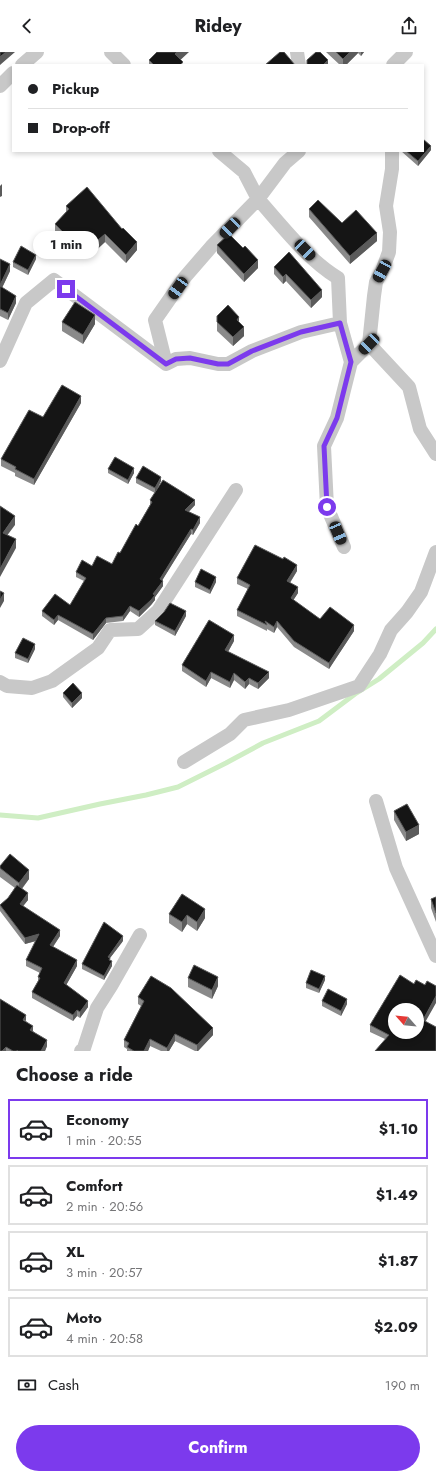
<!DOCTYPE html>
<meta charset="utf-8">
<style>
body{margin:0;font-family:Jost,sans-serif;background:#f2f2f2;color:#202124;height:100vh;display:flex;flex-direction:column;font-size:15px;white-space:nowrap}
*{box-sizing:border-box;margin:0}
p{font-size:13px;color:#757577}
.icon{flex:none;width:22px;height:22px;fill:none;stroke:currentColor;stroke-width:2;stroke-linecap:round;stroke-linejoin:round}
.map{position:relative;height:999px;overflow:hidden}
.side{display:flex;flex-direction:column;background:#fff;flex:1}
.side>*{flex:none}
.banner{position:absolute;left:12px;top:12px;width:412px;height:88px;border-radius:0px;box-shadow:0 2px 6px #0003;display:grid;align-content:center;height:88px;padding:0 16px;background:#fff}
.needle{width:26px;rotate:297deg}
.tools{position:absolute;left:388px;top:951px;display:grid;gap:8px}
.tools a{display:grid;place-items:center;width:36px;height:36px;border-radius:50%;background:#fff;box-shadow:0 2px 6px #0003;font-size:20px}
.end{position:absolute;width:18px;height:18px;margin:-9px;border:5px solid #7c3aed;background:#fff;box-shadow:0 0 0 2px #fff}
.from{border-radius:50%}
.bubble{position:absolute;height:28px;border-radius:14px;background:#fff;box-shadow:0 2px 6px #0003;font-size:13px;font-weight:700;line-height:28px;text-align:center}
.car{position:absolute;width:12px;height:24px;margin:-12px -6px;border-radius:5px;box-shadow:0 0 3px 1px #0007;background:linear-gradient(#222 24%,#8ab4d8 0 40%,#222 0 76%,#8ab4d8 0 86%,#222 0)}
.banner b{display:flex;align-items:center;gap:14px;height:38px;font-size:15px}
.banner b+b{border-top:1px solid #e0e0e0}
.banner i{width:10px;height:10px;background:#202124}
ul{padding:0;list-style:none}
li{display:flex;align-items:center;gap:12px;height:60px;margin:0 8px 6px;padding:0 8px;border:2px solid #e0e0e0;border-radius:0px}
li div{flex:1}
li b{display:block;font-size:15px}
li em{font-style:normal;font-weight:700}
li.active{border-color:#7c3aed}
li>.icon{width:36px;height:36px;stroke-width:1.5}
h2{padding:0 16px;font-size:18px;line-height:48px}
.pay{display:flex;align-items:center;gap:10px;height:44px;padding:0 16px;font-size:15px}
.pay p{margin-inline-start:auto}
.cta{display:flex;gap:8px;margin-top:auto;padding:8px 16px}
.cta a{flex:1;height:46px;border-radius:24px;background:#7c3aed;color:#fff;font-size:16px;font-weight:700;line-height:46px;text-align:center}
header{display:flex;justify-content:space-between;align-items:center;height:52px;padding:0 16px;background:#fff;font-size:18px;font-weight:700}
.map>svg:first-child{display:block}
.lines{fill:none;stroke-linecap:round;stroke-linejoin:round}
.stream{stroke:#cfeec4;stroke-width:5}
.street{stroke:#c8c8c8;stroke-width:14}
.wall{fill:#8a8a8a}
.shaded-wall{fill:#5b5b5b}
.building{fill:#151515;stroke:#5b5b5b;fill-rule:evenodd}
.route{stroke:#7c3aed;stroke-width:5}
</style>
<header><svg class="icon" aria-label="back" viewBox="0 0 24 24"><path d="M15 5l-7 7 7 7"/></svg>Ridey<svg class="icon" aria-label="share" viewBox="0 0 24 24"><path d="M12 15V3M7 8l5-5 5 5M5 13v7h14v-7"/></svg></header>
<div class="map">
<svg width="436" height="999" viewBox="0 0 436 999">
<rect width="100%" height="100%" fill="#fff"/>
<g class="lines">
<!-- stream -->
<path class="stream" d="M0 763 38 766 100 752 146 743 178 735 226 711 263 691 319 669 355 642 379 627 423 591 436 577"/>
<!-- street -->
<path class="street" d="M111 0 124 13
M297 0 299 13
M22 13 37 0
M393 13 406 0
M0 34 13 21
M392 99V117L386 154 390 180 389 200 382 219 376 230 374 244 369 292 409 335 420 377 436 402
M340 271 351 310
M0 309 26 251 54 228 166 312 176 307 190 306 218 312H228L252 299 301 280 340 271 338 226C307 207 282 174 258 147L285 111 299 99
M166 312 155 268 185 225 211 195 258 147 244 120 219 99
M344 495 327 455 324 394 337 366 351 310 369 292
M0 630 7 634 32 636 52 629 98 596 110 578 138 577 158 559 236 438
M184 710 230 682 244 668 289 658 359 634 380 602 391 578 407 560 421 540 436 500
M376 749 396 816 436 904
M81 999 84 996 97 956 111 934 140 883"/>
</g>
<!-- wall -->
<path class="wall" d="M326 0H364L361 4 358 1 346 13H340Z
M149 8H181L183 13H149Z
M431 98 418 114 401 99H423Z
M66 154 137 198 126 211 105 190 90 204 79 190 72 197 55 181V172L66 160Z
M309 157 342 171 377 189 350 212 309 165Z
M217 193 258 216 244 230 217 201Z
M289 200 322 245 311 256 286 229 283 232 274 222V215Z
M0 207 10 219 2 236 16 251 8 268 0 264Z
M36 207 28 223 13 215V210Z
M217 264 244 284 233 294 217 279Z
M62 270 95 272 83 292 62 279Z
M81 351 34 433 15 424V421L1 414V407L43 365Z
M108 417 134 421 128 432 108 421Z
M136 426 161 429 155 441 136 431Z
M150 448 195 453 189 460 200 471 193 483 191 482 162 528 163 534 155 545V548L151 553 139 565 130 559 123 569 106 571 93 588 58 568 54 573 42 564V559L70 553 84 529 76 525V520L92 514 112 512 138 474 150 453Z
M297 519 290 531 298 541 293 548 320 567 354 579 329 617 294 595 277 575 274 581 267 577V579L237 564V558L248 537 237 532V526Z
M195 530H216L210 542 195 535Z
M186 564 175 584 155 573V569Z
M234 589 228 600 269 626 258 637 249 632 245 637 234 628 230 636 211 626 206 635 182 619V613Z
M35 597 28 611 15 606V601Z
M63 641 82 646 72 656 63 645Z
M394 759 419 782 406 789 394 768Z
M0 814 29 827 22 837 28 848 23 854 60 884 53 895 77 914 66 933 88 955 80 966 77 964 73 969 32 946V940L38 929V925L40 921 26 914V908L36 889 25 892 0 859V853L8 846 15 836 0 825Z
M182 842 205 866 197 879 187 872 182 880 169 871V862Z
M436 845V870L431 856V847Z
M123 889 110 906 112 914 104 928 82 917V912Z
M188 926 218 934 212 947 188 935Z
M325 928 319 941 306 936V931Z
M138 945 213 983 198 999H195L175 989 169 999H161L150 994 148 999H127V997L124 995V988L141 954 138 952Z
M322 949 347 952 341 964 322 954Z
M26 969 33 979 47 994 45 999H0Z
M426 969 385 987 370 980V973Z"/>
<!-- shaded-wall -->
<path class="shaded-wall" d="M6 0H15L0 13V5Z
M177 0H189L175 13V2Z
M350 0H358V1L346 13H343V7Z
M361 0H364L361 4Z
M328 8V13H323Z
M431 94V98L418 114V109Z
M2 132V144L0 145V134Z
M377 181V189L350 212V204Z
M79 182V190L72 197V189Z
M105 182V190L90 204V195Z
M137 190V198L126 211V203Z
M36 203V207L28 223V218Z
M258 208V216L244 230V222Z
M10 212V219L0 240V233Z
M286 222V229L283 232V225Z
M322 238V245L311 256V248Z
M16 244V251L8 268V261Z
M95 263V272L83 292V283Z
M239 265V274L237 268Z
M244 275V284L233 294V285Z
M81 344V351L34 433V427Z
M134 416V421L128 432V428Z
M161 425V429L155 441V436Z
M195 448V453L185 463V458Z
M15 464V473L3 489V481Z
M200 465V471L193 483V478Z
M191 477V482L160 532V527Z
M16 487V496L0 525V517Z
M297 513V519L287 535V529Z
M216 525V530L210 542V538Z
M163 529V534L155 545V548L151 553 139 565V559L153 542Z
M298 535V541L291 552V546Z
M4 541V549L0 556V548Z
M130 554V559L123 569V564Z
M186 559V564L175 584V579Z
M58 563V568L54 573V568Z
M106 566V571L93 588V582Z
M277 569V575L274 581V575Z
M354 573V579L329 617V611Z
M234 583V589L225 605V598Z
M35 592V597L28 611V607Z
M211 620V626L206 635V629Z
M269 620V626L258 637V631Z
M234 621V628L230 636V630Z
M249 626V632L245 637V630Z
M82 641V646L72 656V651Z
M419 773V782L406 789V780Z
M29 818V827L19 840V831Z
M28 841V848L20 858V852Z
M205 857V866L197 879V870Z
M187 863V872L182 880V870Z
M60 878V884L50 899V893Z
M39 882V888L25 892V886Z
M123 884V889L110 906V910L108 905Z
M77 908V914L64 937V931Z
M112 909V914L104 928V924Z
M325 924V928L319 941V937Z
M218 925V934L212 947V938Z
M436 944V951L423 974V968Z
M347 947V952L341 964V959Z
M88 949V955L80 966V960Z
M77 958V964L73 969V963Z
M26 963V969L23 968Z
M33 974V980L30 978Z
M213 976V983L198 999H197V993Z
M175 982V989L169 999H167V996Z
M150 987V994L148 999H144Z
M47 988V994L45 999H41Z
M6 995V999H2Z"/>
<!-- building -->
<path class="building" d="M0 0H6L0 5Z
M157 0H177L175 2 183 10 180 13H154L149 8Z
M280 0H284L295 13H265Z
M316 0H320L328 8 323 13H306L307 12V8Z
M336 0H350L343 7Z
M423 87 431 94 418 109 406 99H423Z
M87 135 122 177 123 176 137 190 126 203 105 182 90 195 79 182 72 189 55 172 69 157 66 154Z
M318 148 342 171 356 158 377 181 350 204 309 157Z
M229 182 243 196 245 194 258 208 244 222 217 193Z
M21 194 36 203 28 218 13 210Z
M289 200 322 238 311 248 286 222 283 225 274 215Z
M0 207 10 212 0 233Z
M0 234 16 244 8 261 0 257Z
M75 250 95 263 83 283 62 270Z
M228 253 239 265 237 268 244 275 233 285 217 270V264Z
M62 333 81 344 34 427 15 417 16 415 1 407 29 358 43 365Z
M115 405 134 416 128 428 108 417Z
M143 414 161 425 155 436 136 426Z
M163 428 195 448 185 458 200 465 193 478 191 477 160 527 163 529 153 542 155 543 151 548 139 559 130 554 123 564 106 566 93 582 58 563 54 568 42 559 55 542 70 553 86 526 76 520 82 508 92 514 97 504 112 512 118 500 120 501 136 472 138 474 152 450 150 448Z
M0 454 15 464 3 481 16 487 0 517Z
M255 493 283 507 284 505 297 513 287 529 298 535 291 546 320 567 330 555 354 573 329 611 294 589 277 569 274 575 265 569 267 573 237 558 250 533 237 526Z
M201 517 216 525 210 538 195 530Z
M0 539 4 541 0 548Z
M170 551 186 559 175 579 155 569 164 560Z
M209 568 234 583 225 598 269 620 258 631 249 626 245 630 234 621 230 630 211 620 206 629 182 613Z
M23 586 35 592 28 607 15 601Z
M73 631 82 641 72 651 63 641Z
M407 752 419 773 406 780 394 759Z
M10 802 29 818 19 831 0 816V814Z
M17 833 28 841 20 852 60 878 50 893 77 908 64 931 88 949 80 960 77 958 73 963 32 940 40 926 38 925 42 916 26 908 39 882 25 886 0 853 8 846Z
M182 842 205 857 197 870 187 863 182 870 169 862Z
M436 845V861L431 847Z
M104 870 123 884 108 905 110 906 109 908 112 909 104 924 82 912Z
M194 913 218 925 212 938 188 926Z
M311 918 325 924 319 937 306 931Z
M400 923 414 932 416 928 425 933 427 929 436 934V944L423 968 436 975V999H375L389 983 370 973ZM395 958H417V980H395Z
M151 924 171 936 213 976 197 993 175 982 167 996 150 987 144 999H134L127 995 129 991 124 988 144 949 138 945Z
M328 937 347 947 341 959 322 949Z
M0 947 26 963 23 968 33 974 30 978 47 988 41 999H18L17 998V999H13L6 995 2 999H0Z"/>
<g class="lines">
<!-- route -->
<path class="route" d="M66 237 166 312 176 307 190 306 218 312H228L252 299 301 280 340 271 351 310 337 366 324 394 327 455"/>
</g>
</svg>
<div class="tools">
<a><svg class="needle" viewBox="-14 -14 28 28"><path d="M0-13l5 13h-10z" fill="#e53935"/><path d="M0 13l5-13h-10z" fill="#757577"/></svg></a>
</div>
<i class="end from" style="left:327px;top:455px"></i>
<i class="end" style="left:66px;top:237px"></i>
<div class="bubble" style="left:33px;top:179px;width:66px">1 min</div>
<i class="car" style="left:230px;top:176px;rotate:224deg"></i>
<i class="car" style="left:305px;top:198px;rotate:136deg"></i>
<i class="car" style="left:382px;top:219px;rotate:209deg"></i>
<i class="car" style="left:178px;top:236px;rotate:215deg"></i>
<i class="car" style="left:369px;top:292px;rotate:225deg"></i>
<i class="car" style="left:338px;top:481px;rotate:157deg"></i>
<div class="banner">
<b><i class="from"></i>Pickup</b>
<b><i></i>Drop-off</b>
</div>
</div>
<section class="side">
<h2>Choose a ride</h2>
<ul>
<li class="active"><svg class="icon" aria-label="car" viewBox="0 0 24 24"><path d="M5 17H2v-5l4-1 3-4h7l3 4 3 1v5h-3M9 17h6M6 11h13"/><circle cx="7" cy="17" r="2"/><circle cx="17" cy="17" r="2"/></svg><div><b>Economy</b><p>1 min · 20:55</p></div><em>$1.10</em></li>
<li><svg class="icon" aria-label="car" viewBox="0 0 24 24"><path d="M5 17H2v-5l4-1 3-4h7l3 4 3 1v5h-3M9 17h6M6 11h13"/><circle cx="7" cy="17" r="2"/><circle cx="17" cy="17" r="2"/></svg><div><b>Comfort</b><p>2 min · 20:56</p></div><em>$1.49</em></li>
<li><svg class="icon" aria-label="car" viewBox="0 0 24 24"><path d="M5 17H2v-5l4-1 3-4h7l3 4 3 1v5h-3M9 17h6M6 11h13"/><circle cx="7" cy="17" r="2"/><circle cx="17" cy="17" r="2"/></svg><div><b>XL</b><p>3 min · 20:57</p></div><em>$1.87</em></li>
<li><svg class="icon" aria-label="car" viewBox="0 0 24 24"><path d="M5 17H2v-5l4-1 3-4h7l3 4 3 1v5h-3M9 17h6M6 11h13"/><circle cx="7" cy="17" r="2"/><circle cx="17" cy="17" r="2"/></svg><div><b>Moto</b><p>4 min · 20:58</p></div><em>$2.09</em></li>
</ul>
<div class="pay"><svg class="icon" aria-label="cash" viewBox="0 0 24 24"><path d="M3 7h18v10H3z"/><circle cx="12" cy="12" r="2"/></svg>Cash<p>190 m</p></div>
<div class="cta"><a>Confirm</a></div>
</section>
